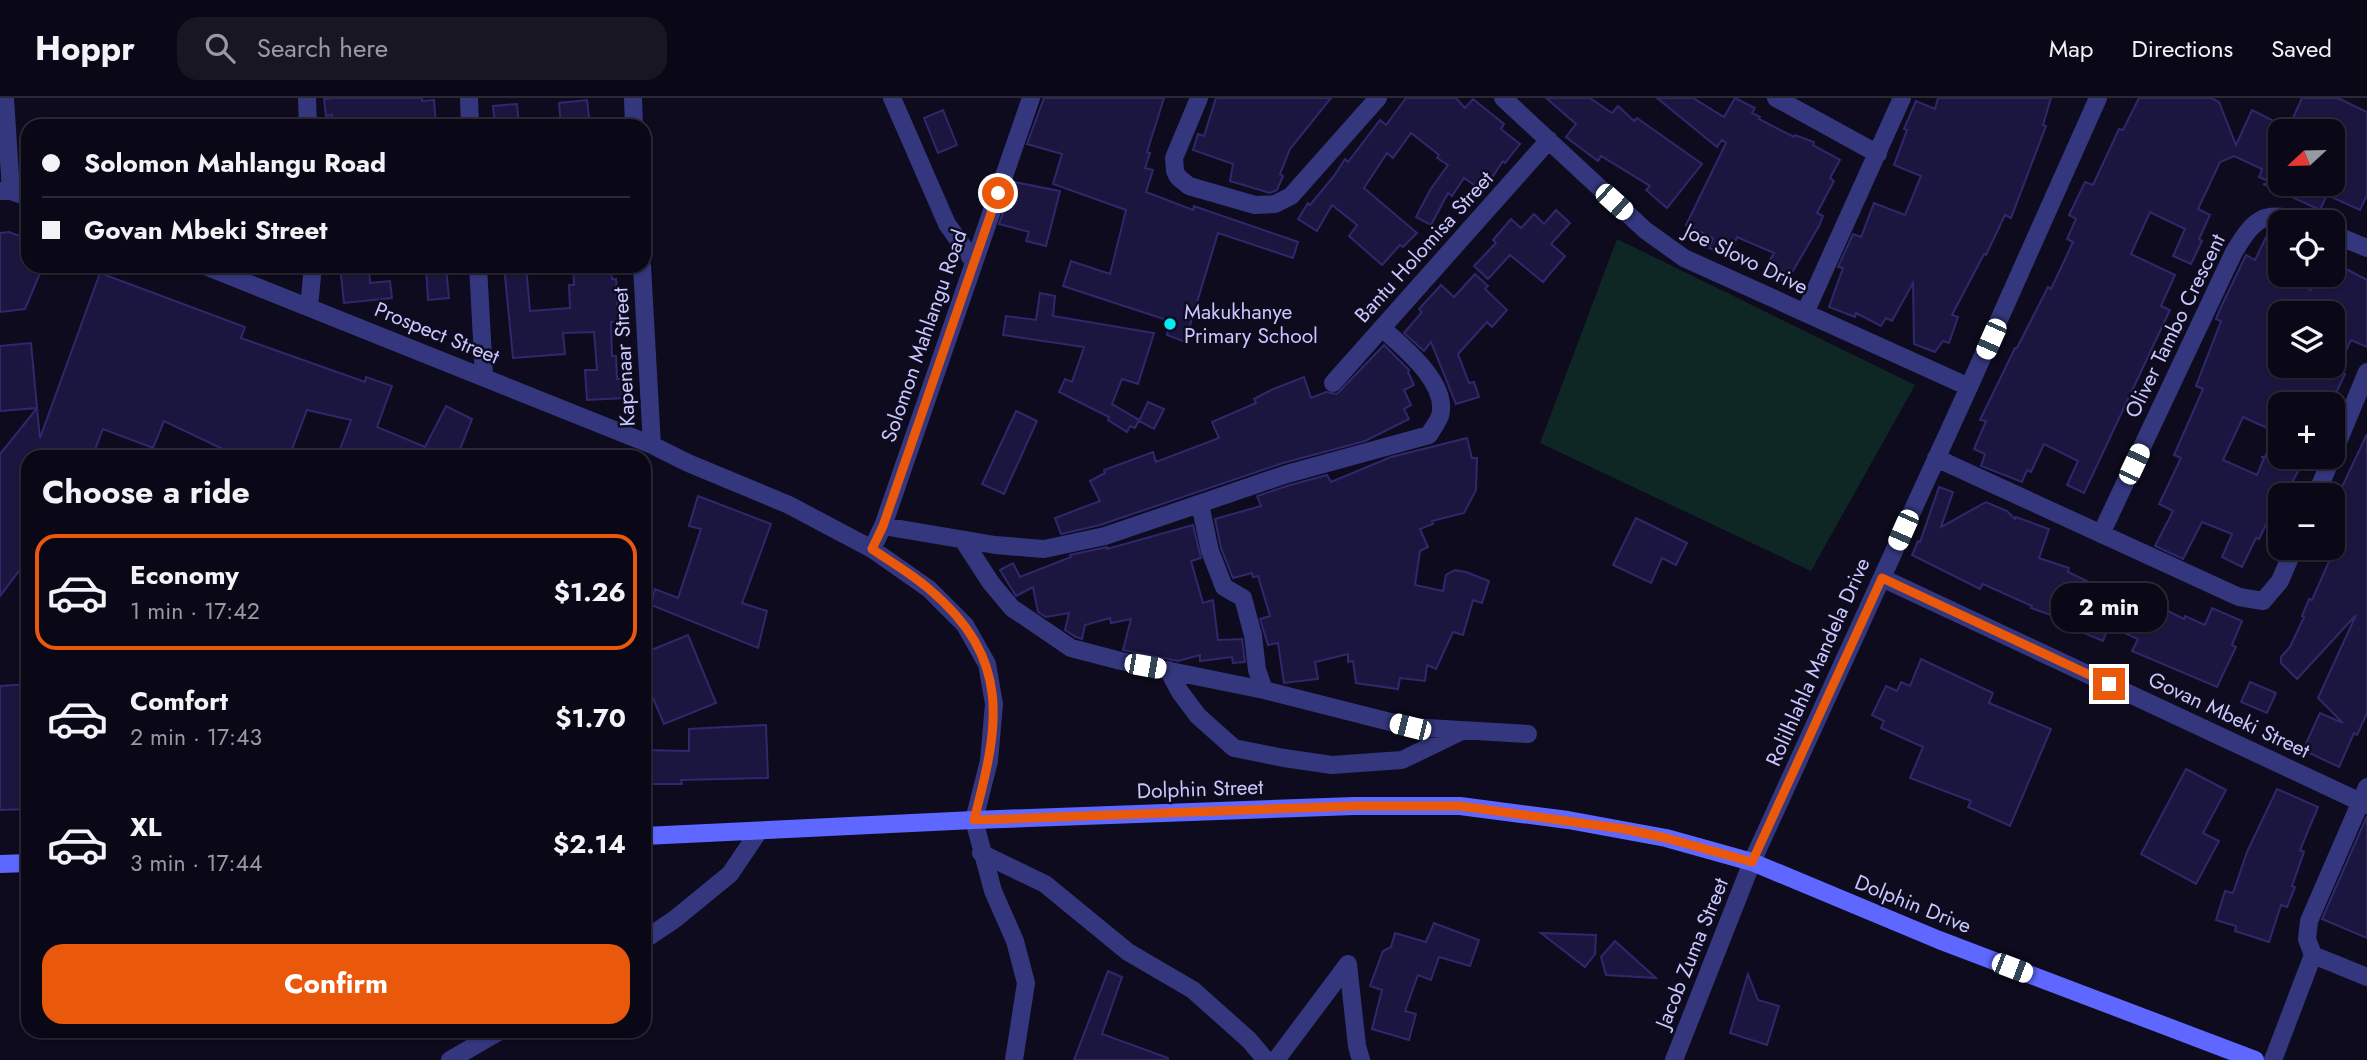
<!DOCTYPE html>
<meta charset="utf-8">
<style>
body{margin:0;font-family:Jost,sans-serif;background:#181623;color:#f1f3f6;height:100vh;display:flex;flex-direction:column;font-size:26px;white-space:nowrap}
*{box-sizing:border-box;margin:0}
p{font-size:23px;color:#999aa1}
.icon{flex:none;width:38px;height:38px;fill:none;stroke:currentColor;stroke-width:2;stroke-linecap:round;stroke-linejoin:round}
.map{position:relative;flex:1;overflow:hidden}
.drawer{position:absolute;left:21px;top:352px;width:630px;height:588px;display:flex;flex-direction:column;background:#0a0816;border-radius:21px;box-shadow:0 2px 5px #0004,0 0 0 2px #2a2935}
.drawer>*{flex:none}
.top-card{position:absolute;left:21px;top:21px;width:630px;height:154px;border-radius:21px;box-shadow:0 2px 5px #0004,0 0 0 2px #2a2935;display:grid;align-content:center;height:154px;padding:0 21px;background:#0a0816}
.needle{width:46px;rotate:248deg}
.buttons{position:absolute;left:2268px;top:21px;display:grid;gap:14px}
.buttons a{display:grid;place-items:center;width:77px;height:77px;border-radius:14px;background:#0a0816;box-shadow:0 2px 5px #0004,0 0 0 2px #2a2935;font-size:35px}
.end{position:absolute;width:32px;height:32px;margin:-16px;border:9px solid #ea580c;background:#fff;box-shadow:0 0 0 4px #fff}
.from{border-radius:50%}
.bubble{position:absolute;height:49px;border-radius:21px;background:#0a0816;box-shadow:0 2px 5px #0004,0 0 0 2px #2a2935;font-size:23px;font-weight:700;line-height:49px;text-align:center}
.car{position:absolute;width:21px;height:42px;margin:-21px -10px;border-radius:9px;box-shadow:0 0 5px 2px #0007;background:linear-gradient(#fff 24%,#345 0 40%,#fff 0 76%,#345 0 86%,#fff 0)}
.top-card b{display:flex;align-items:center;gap:24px;height:66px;font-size:26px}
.top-card b+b{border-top:2px solid #2a2935}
.top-card i{width:18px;height:18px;background:#f1f3f6}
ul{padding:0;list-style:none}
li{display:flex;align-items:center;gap:21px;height:116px;margin:0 14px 10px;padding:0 7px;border:4px solid transparent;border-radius:21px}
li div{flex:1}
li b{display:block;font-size:26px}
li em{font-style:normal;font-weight:700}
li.on{border-color:#ea580c}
li>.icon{width:63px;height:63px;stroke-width:1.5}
h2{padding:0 21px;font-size:32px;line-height:84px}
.cta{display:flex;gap:14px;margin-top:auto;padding:14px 21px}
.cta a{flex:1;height:80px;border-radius:21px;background:#ea580c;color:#fff;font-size:28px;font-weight:700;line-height:80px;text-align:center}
header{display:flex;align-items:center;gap:42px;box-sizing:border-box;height:98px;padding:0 35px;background:#0a0816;border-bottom:2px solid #2a2935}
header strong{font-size:33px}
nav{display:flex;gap:38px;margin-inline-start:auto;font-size:24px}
.search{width:490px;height:63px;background:#181623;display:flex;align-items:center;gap:18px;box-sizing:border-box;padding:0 24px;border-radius:21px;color:#999aa1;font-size:26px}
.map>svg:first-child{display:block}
.green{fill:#0e2725}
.building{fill:#1b163f;stroke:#30276c;stroke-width:2;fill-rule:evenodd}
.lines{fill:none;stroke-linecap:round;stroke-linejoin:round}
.street{stroke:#34377e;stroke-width:18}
.secondary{stroke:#5e67ff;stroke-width:18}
.route{stroke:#ea580c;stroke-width:9}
.poi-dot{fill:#00edf2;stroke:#0d0b1d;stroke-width:2.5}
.labels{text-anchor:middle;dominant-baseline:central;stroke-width:5;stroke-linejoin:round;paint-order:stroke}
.street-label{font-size:21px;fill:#c9c7ff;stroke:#0d0b1d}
.poi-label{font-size:21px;fill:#c9c7ff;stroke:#0d0b1d;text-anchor:start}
</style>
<header>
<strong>Hoppr</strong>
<div class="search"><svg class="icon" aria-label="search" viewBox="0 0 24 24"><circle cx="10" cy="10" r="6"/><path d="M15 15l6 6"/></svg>Search here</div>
<nav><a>Map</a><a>Directions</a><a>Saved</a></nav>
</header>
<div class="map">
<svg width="2367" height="962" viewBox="0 0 2367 962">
<rect width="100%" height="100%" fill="#0d0b1d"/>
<!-- green -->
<path class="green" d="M1617 141 1915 287 1811 473 1540 345Z"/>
<!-- building -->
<path class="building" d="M334 0H422V3L434 2 436 28H333L332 17 326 18 324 1Z
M1044 0H1164L1147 54 1150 55 1145 70 1153 72 1146 94 1193 112 1194 108 1298 144 1293 160 1218 135 1185 244 1167 237 1170 223 1063 188 1071 163 1110 176 1126 112 1053 86 1062 56 1027 46Z
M1216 0H1331L1290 51 1280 76 1283 78 1277 92 1270 95 1230 83 1233 66 1193 52 1198 36 1204 38Z
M1406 0H1456L1465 10 1473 1 1504 26 1501 31 1520 46 1505 65 1503 63 1483 93 1464 80 1452 98 1448 95 1431 127 1416 119 1430 92 1448 67 1437 60 1439 57 1411 35 1393 60 1387 55 1364 90 1417 135 1403 149 1400 147 1382 167 1349 138 1357 127 1332 107 1317 133 1298 121 1308 105 1310 107 1334 78 1345 61 1348 64 1380 22 1386 27Z
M1546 0H1590L1612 15 1618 8 1634 23 1637 20 1702 66 1667 110 1646 92 1650 88 1601 58 1598 63 1566 39 1576 26Z
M1657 0H1693L1724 19 1735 0 1755 10 1752 15 1760 19 1759 21 1794 39 1795 37 1814 44 1813 47 1840 62 1830 80 1834 83 1817 115 1823 118 1819 128 1786 185 1764 172 1774 155 1737 139 1729 158 1709 150 1713 140 1686 127 1726 45 1722 42 1717 49Z
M1938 0H2051L2043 27 2046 28 2011 120 2005 117 1986 157 1984 156 1952 217 1958 219 1949 245 1943 243 1935 254 1914 246 1913 185 1892 223 1886 220 1881 228 1856 215 1855 219 1829 209 1843 170 1838 169 1853 136 1861 139 1874 105 1905 117 1921 78 1894 67 1907 32 1904 31 1916 3 1935 11Z
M2139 0H2211L2219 4 2236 47 2252 12 2280 26V86H2333V33H2287L2302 0H2338L2367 14V97L2360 112 2327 97 2320 112 2263 86H2274L2259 79 2262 71 2234 58 2220 64 2198 111 2210 117 2199 141 2202 143 2191 166 2173 158 2185 131 2150 114 2131 156 2175 177 2161 208 2170 212 2084 395 2067 387 2078 363 2044 346 2031 374 2027 372 2022 384 1981 368 1985 356 1974 351 1986 323 1980 322 2015 250H2017L2048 189 2051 191 2073 144 2067 141 2076 121 2069 117 2085 84 2093 87 2119 31 2123 32Z
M587 2 590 28H561L559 5Z
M517 6 519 28H495L493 8Z
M943 12 957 47 938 55 924 20Z
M1014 84 1060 93 1046 148 1026 143 1029 134 999 126Z
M1556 112 1570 125 1551 146 1565 158 1543 184 1510 157 1488 181 1474 168 1496 145 1493 142 1511 121 1521 130 1534 116 1544 126Z
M2280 130V153L2273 170 2279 173 2278 176 2311 192 2312 188 2315 190 2322 177H2333V164L2367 182V249L2351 242 2337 272 2345 276 2331 306H2280V359H2306L2285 397H2280L2278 412 2274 410 2259 441 2256 440 2242 469 2222 459 2232 436 2202 424 2183 461 2155 448 2173 413 2159 406 2181 360 2174 357 2203 291 2196 288 2221 223 2216 221 2221 209 2246 157 2255 162 2270 131ZM2280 215H2333V268H2280ZM2243 319 2276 334 2265 359H2261L2264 360 2257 377 2223 362Z
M9 134 28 141V168H43L25 211 0 214V135Z
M340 168H369L370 185 390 183 392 200 344 205Z
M426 168H446L449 200 428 202Z
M504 168H526L530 213 570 210 569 187H574L573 168H611L612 181H616L618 224H611L612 258H616L617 281H625L626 300 587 302 585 272H597L594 234 563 235 565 256 513 260Z
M100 175 245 229 241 240 365 284 366 279 392 288 377 329 425 349 446 308 472 321 457 359H337L351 322 307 312 289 359H222L225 352 164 323 153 350 103 331 92 359H28V461L0 498V356L37 310 40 340Z
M1475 176 1488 188 1485 191 1507 212 1492 229 1487 224 1458 256 1469 285 1474 284 1479 299 1456 306 1431 244 1424 253 1404 235 1422 214 1419 211 1441 187 1454 199Z
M1040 195 1055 198 1053 218 1154 235 1138 286 1122 281 1112 306 1139 322 1135 330 1130 328 1127 334 1108 322 1109 319 1059 294 1065 281 1072 284 1084 249 1003 237 1006 218 1036 222Z
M31 245 37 310 0 313V248Z
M1384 247 1409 272 1408 274 1414 287 1404 292 1411 307 1404 311 1409 321 1365 343 1283 365 1100 427 1061 436 1055 420 1100 403 1090 383 1105 375 1104 372 1153 354 1156 364 1219 340 1212 324 1256 305 1254 301 1271 292 1304 279 1311 300 1326 294 1337 296Z
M1148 304 1164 311 1154 331 1139 323Z
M1016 313 1037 323 1004 396 982 386Z
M2367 336V615L2357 637 2354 635 2339 669 2303 652 2320 615 2343 625 2318 600 2356 517 2297 581 2281 565V559L2290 549 2304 519 2302 518 2309 501 2312 502 2338 443 2333 441V408Z
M1467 340 1472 360H1477L1476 392 1464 415 1432 423 1433 426 1420 431 1428 449 1420 453 1415 487 1443 493 1446 477 1455 472 1466 474 1489 483 1482 505 1473 502 1463 537 1453 534 1436 571 1427 567 1425 583 1400 580 1398 591 1356 585 1353 563 1348 564V556L1315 564 1318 581 1284 585 1278 545 1268 547 1260 521 1270 518 1258 478 1253 479 1252 475 1233 480 1221 450 1215 421 1261 408 1257 398 1290 387 1327 377 1331 384 1391 359Z
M1939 389 1953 394 1941 429 1986 404 2007 413 2015 421 2016 419 2049 431 2039 460 2069 470 2068 474 2120 499 2123 490 2145 499 2144 501 2184 521 2185 518 2205 527 2212 510 2242 523 2232 547 2236 549 2217 589 2132 553 2138 541 2109 528 2103 543 2052 522 2054 518 2031 510 2032 508 1983 486 1980 491 1912 457 1918 443 1920 444Z
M698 398 771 426 742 505 767 513 758 550 651 507 655 491 678 500 701 431 689 428Z
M1636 420 1687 445 1676 467 1662 460 1651 485 1613 467Z
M1193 427 1201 460 1191 463 1203 505 1213 502 1218 542 1242 541 1245 564 1233 565 1232 559 1200 563V557L1178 563 1123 552 1131 521 1111 525 1110 520 1085 527 1082 541 1076 539 1065 532 1069 515 1046 519 1038 514 1033 489 1016 498 1000 472 1013 465 1020 479 1071 459 1070 457 1107 449V451Z
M688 537 716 605 664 626 644 579V555Z
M1921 561 1993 595 1989 605 2051 631 2010 728 1968 709 1971 703 1910 680 1923 649 1881 630 1884 623 1872 617 1886 588 1897 593 1901 584 1910 588Z
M2250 584 2276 595 2267 615 2241 604Z
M28 586V711L0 712V588Z
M766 627 768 680 681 682 682 686H644V652L689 653V631Z
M2186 671 2226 692 2203 735 2219 743 2196 786 2141 756Z
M2277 691 2318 709 2300 752 2304 754 2292 788 2295 789 2287 809 2281 807 2269 844 2235 833 2236 828 2216 822 2225 793 2233 795 2247 754Z
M2367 718V840L2322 821Z
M1434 825 1479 842 1470 868 1439 859 1431 882 1418 877 1405 913 1416 916 1409 942 1372 931 1382 892 1370 888 1383 853 1391 849 1395 835 1426 844Z
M1541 835 1596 837 1595 856 1585 869Z
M1615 843 1656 880 1606 877 1601 859Z
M1108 873 1122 879 1102 936 1168 960V962H1074Z
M1748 876 1758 902 1779 908 1767 947 1730 935Z"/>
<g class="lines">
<!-- street -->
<path class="street" d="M5 0 11 93
M307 0 308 28
M469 0 470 28
M633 0 634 28
M892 0 947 126 974 164
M1199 0 1174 60 1175 73 1178 79 1189 88 1255 107 1275 106 1291 98 1378 0
M1503 0 1645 132 1684 160 1969 289
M1776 0 1878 56
M0 93H11L28 99
M2333 136 2367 150
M205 168 652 347 688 365 789 407 872 451 929 491 965 527 987 566 994 606 989 663 974 722 993 793 1015 843 1026 885 1014 962
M478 168 484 278
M642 168 652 347
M309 209 313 168
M1805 215 1902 0
M1333 285 1549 42
M2333 356 2367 274
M1936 360 2239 499 2263 503 2280 483 2294 450
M2316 397 2332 359
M1200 406 1210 453 1224 489 1243 500 1253 537 1257 572 1264 592
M883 428 995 447 1044 451 1105 438 1287 376 1429 337C1432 331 1438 324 1440 318 1449 285 1403 249 1382 230
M2101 436 2234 154C2253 123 2263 110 2301 124
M963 442 991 485 1012 510 1071 550 1121 563 1264 592 1410 629 1528 636
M872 451 883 428 1031 0
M1882 480 2367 707
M1168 572 1180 594 1198 618 1234 650 1284 660 1332 667 1402 662 1460 634
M981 755 1045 786 1128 854 1193 892 1249 942 1266 962
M644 842 675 821 730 776 759 733
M2313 857 2307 841 2309 823 2367 689
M2313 857 2367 879
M450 962 500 933
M1276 962 1348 866 1357 948 1361 962
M1674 962 1752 764 1969 289 2098 0
M2273 962 2313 857"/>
<!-- secondary -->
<path class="secondary" d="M644 738 974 722 1354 708H1460L1568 722 1666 740 1752 764 1939 842 2255 962
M0 766 28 765"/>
</g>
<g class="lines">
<!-- route -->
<path class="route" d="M998 95 883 428 872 451C891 464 912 476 929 491 1013 562 999 627 974 722L1354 708H1460L1624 731 1666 740 1752 764 1882 480 2109 586"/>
</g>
<!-- markers -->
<circle class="poi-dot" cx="1170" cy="226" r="7"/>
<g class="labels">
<!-- street labels -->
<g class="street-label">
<text transform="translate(1424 149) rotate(-48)">Bantu Holomisa Street</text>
<text transform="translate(1746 161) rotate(26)">Joe Slovo Drive</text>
<text transform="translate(2175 228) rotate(-64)">Oliver Tambo Crescent</text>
<text transform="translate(437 235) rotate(22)">Prospect Street</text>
<text transform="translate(924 238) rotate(-71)">Solomon Mahlangu Road</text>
<text transform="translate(624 259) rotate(-93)">Kapenaar Street</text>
<text transform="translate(1818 564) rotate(-66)">Rolilhlahla Mandela Drive</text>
<text transform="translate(2229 617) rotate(25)">Govan Mbeki Street</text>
<text transform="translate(1200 691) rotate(-2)">Dolphin Street</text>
<text transform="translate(1913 806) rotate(22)">Dolphin Drive</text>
<text transform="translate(1692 855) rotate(-68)">Jacob Zuma Street</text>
</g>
<!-- poi labels -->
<g class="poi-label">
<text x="1184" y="214">Makukhanye<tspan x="1184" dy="24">Primary School</tspan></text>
</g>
</g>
</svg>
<div class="buttons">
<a><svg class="needle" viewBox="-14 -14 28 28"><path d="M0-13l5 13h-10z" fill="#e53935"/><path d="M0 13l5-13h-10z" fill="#999aa1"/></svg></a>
<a><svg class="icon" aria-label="locate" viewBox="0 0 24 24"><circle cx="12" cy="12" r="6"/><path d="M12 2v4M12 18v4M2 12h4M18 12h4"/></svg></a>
<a><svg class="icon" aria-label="layers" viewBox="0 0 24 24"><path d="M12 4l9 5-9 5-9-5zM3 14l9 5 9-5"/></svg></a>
<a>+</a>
<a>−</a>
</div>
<i class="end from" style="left:998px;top:95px"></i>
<i class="end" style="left:2109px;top:586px"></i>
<div class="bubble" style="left:2051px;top:485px;width:116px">2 min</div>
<i class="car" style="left:1614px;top:104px;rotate:132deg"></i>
<i class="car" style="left:1991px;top:241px;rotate:204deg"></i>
<i class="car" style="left:2134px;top:366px;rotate:25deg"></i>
<i class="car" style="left:1903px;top:432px;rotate:204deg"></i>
<i class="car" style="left:1145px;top:568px;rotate:100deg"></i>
<i class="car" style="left:1410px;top:629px;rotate:284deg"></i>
<i class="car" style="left:2012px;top:870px;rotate:111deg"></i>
<div class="top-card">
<b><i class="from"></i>Solomon Mahlangu Road</b>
<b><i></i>Govan Mbeki Street</b>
</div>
<section class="drawer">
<h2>Choose a ride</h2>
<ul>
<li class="on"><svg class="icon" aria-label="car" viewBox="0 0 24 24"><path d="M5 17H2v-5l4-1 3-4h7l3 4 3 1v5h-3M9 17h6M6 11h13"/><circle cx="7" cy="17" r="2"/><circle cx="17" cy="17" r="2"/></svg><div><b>Economy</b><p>1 min · 17:42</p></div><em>$1.26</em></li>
<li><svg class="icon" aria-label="car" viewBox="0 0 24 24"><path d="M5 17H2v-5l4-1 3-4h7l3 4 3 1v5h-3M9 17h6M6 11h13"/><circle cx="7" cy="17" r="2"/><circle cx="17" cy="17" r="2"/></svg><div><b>Comfort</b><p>2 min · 17:43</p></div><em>$1.70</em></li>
<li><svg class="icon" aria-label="car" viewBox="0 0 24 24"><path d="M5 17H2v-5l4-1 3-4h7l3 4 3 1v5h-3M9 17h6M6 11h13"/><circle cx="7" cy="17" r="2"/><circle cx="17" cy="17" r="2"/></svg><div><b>XL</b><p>3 min · 17:44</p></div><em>$2.14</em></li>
</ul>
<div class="cta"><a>Confirm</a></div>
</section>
</div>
